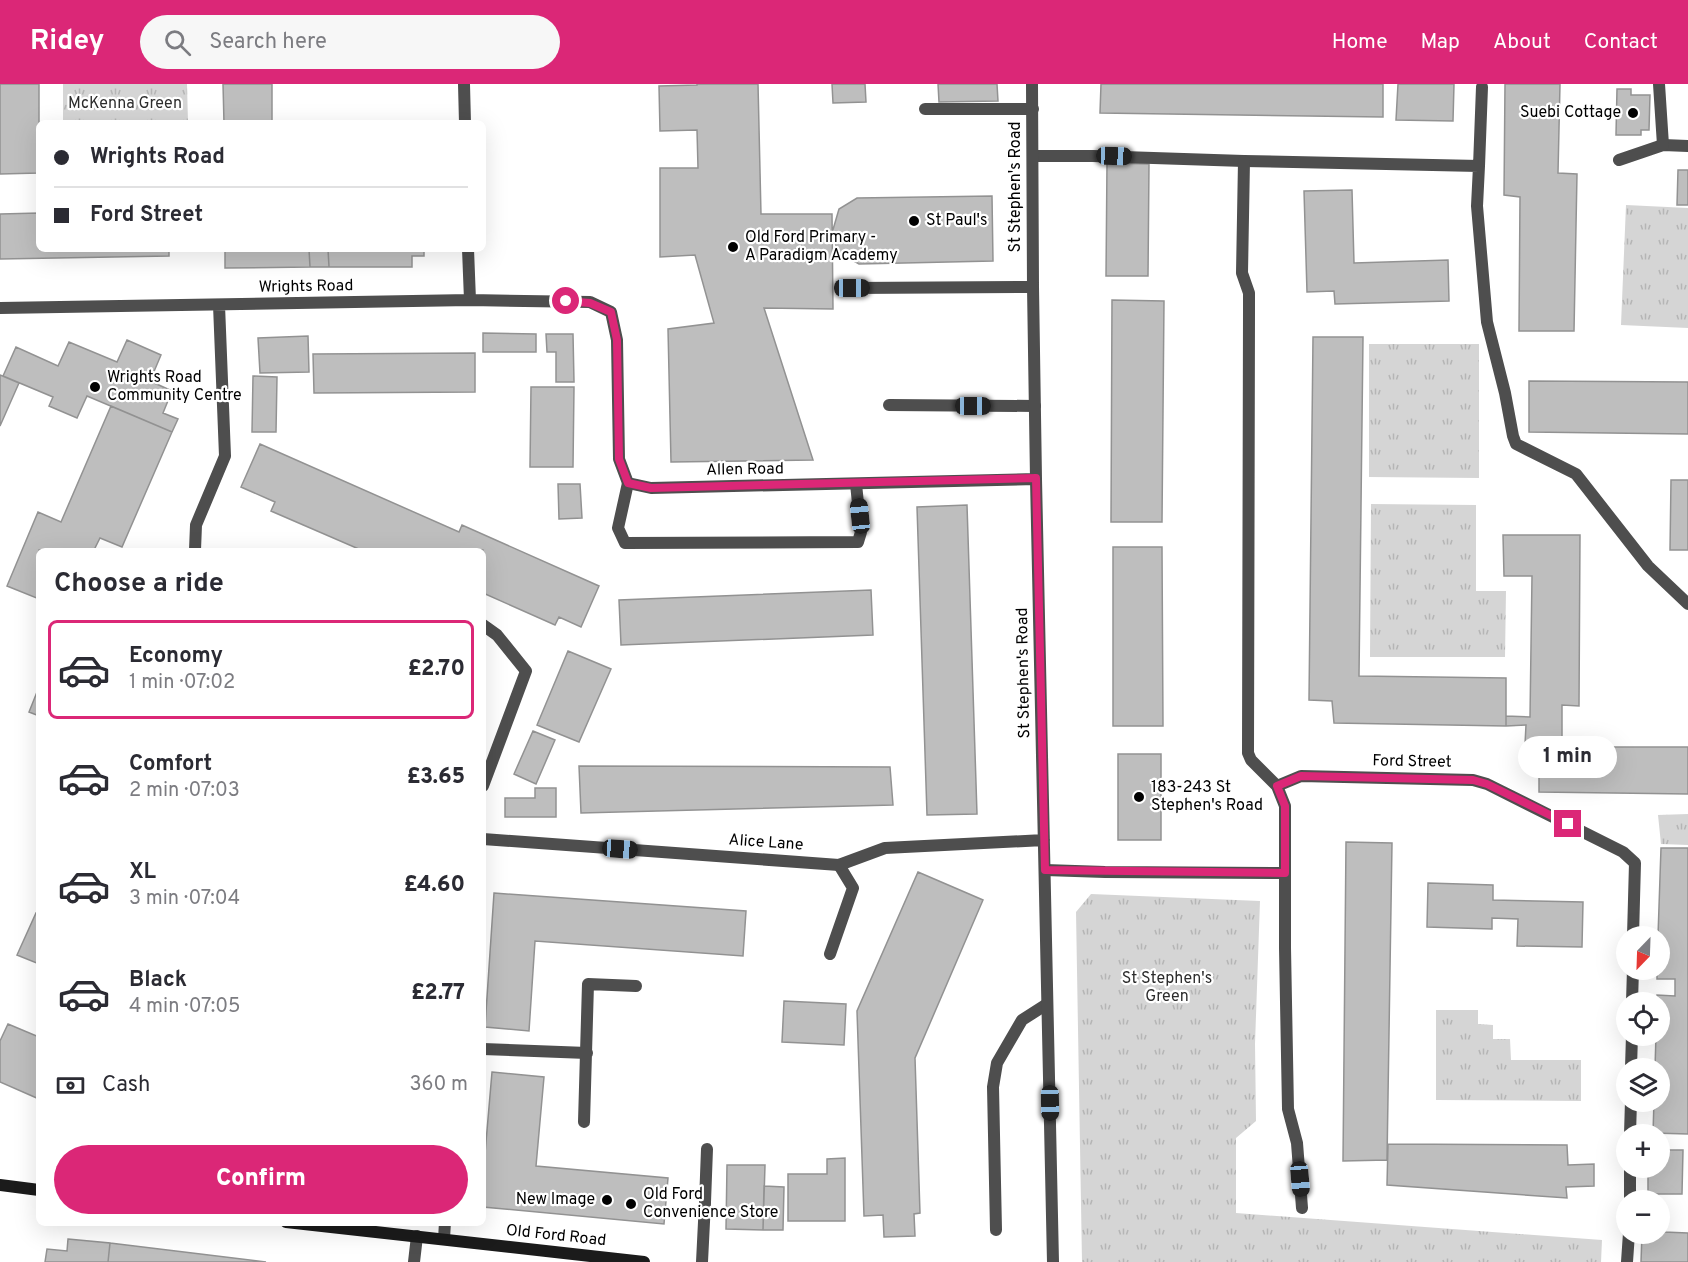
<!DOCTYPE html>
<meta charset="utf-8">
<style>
body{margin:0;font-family:Overpass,sans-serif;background:#f7f7f7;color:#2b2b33;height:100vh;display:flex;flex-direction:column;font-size:22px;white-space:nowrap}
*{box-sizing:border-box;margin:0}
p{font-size:20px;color:#7c7c81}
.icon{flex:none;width:33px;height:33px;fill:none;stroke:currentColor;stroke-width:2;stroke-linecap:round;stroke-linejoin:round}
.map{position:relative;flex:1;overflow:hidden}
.side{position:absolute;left:36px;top:464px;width:450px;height:678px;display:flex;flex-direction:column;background:#fff;border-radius:9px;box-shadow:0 6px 24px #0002}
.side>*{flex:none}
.hud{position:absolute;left:36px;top:36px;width:450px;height:132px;border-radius:9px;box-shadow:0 6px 24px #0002;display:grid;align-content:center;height:132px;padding:0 18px;background:#fff}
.needle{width:39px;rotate:203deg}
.tools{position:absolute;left:1616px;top:842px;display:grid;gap:12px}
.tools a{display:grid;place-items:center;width:54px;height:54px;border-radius:50%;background:#fff;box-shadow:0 6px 24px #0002;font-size:30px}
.end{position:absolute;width:27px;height:27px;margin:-14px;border:8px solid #db2777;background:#fff;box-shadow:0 0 0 3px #fff}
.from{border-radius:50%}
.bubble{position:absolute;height:42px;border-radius:21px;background:#fff;box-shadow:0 6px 24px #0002;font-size:20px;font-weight:800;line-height:42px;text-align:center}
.car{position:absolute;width:18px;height:36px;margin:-18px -9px;border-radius:8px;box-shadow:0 0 4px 2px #0007;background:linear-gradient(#222 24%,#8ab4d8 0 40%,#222 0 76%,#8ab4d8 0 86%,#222 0)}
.hud b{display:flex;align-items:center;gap:21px;height:57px;font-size:22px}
.hud b+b{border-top:2px solid #e1e1e2}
.hud i{width:15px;height:15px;background:#2b2b33}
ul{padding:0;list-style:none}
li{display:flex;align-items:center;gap:18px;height:99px;margin:0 12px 9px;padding:0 6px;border:3px solid transparent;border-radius:9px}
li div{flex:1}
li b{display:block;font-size:22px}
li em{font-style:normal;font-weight:800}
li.selected{border-color:#db2777}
li>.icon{width:54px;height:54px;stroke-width:1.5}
h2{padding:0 18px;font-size:27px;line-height:72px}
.pay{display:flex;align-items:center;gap:15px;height:66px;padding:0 18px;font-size:22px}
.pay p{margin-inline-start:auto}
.button{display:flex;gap:12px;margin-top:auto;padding:12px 18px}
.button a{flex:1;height:69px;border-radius:36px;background:#db2777;color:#fff;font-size:24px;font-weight:800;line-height:69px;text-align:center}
header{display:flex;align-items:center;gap:36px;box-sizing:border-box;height:84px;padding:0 30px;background:#db2777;color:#fff}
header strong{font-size:28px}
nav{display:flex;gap:33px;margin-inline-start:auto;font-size:21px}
.search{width:420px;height:54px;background:#f7f7f7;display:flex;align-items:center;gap:15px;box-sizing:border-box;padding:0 21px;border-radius:33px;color:#7c7c81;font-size:22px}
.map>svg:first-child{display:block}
.grass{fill:url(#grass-tufts)}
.building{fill:#bebebe;stroke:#929292;stroke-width:1.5}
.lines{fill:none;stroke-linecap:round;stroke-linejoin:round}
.lane{stroke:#4e4e4e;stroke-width:12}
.street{stroke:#4e4e4e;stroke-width:12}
.secondary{stroke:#1b1b1b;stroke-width:12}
.route{stroke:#db2777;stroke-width:8}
.poi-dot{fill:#000;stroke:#fff;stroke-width:2}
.labels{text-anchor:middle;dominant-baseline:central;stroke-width:4.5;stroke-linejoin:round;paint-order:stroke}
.park-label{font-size:16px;fill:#2c2c2c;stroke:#fff}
.poi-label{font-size:16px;fill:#000;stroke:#fff;text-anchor:start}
.street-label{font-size:16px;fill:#000;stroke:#fff}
</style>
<header>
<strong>Ridey</strong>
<div class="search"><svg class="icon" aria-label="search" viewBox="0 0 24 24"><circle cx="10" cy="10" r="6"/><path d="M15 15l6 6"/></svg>Search here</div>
<nav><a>Home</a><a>Map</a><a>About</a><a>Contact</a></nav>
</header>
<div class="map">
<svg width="1688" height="1178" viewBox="0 0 1688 1178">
<defs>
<pattern id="grass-tufts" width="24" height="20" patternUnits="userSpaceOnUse" patternTransform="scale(1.5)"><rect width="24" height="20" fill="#d5d5d5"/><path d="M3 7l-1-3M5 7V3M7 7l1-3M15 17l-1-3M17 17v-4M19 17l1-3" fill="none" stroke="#b5b5b5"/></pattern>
</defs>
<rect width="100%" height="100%" fill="#fff"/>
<!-- grass -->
<path class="grass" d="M63 0H187L188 39H63Z
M1626 121 1688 124V244L1621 241Z
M1369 260H1479V394L1369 393Z
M1371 420 1476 421V507H1506L1505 573H1370Z
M1688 730V761L1661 760 1658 731Z
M1091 810 1260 817 1255 960 1256 1037 1236 1054V1129L1602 1156 1601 1178H1082L1076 828Z
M1436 926H1478V940L1493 941V955H1510L1511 976H1581V1017L1436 1016Z"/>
<!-- building -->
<path class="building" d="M0 0H39V89L0 90Z
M223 0H272V39H224Z
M697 0H758L761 130H832L833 225 764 224 813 376 671 378 668 245 714 239 695 171 660 173V84H698L697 46 660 47 659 2 697 1Z
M832 0H865L866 18 833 19Z
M938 0H997L998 17 939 18Z
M1101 0H1383V33L1100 29Z
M1398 0H1454L1453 37 1396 36Z
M1505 0H1560L1558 89 1577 90 1574 247H1519L1520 113 1504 111Z
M1617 5H1631V11H1650L1649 46H1641V51H1616Z
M1107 79 1149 80 1148 192H1106Z
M1678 86H1688V121H1677Z
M1352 106 1354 179 1448 176 1449 217 1335 220 1334 207 1307 208 1304 107Z
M992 112 993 177 859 180 838 168 832 149 839 125 857 114Z
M39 129V165H169V172L0 175V130Z
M225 165H309L310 183 225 184Z
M309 165H328L329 183H310Z
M328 165H424V172H412V183H329Z
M1112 216 1164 217 1162 438H1111Z
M483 249 536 250V268H483Z
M546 250H573L574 298H556V268H547Z
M308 252 309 288 260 289 258 254Z
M1313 253H1363L1359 592 1506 594V642L1334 639 1332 617 1309 616Z
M127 256 161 271 150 297 172 307 163 329 178 335 172 348 87 312 77 334 49 322 53 313 3 292 16 263 58 282 69 258 117 278Z
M475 269V308L314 309 313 270Z
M0 291 19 299 0 342Z
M253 292 277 293 276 348H252Z
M1529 297 1688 298V350L1529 348Z
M531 303H574L573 383H530Z
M111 322 172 348 122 463 100 454 94 466H39V515L7 502 38 428 61 438Z
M260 360 459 448 462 441 599 502 581 543 559 533 555 541 483 509V466H361L271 427 275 418 241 403Z
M1671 396H1688V466H1670Z
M558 400H580L582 434 559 435Z
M967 421 977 730 927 731 917 423Z
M1503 451H1580L1579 622 1562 621V663H1688V710L1539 708V686H1554L1553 663 1525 660 1526 641 1506 642V632L1530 633 1532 492H1504Z
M1113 463H1162L1163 642H1113Z
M871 506 873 551 621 561 619 516Z
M568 567 611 585 579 658 537 641Z
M39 603V632L29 628Z
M533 647 555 656 536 700 514 690Z
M1118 670H1161V756H1118Z
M579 682 890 683 893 721 581 729Z
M535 704H556V733H505V714H535Z
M1346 758 1392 759 1387 1076 1343 1077Z
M1661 764H1688V1050L1653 1049 1654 1017H1659V984H1655L1656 951H1659V918H1657V911L1675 912V895H1657V885H1659L1658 852Z
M918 788 983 816 915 974 920 1129 914 1130 915 1152 884 1153 883 1131 864 1132 857 927Z
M1428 799 1493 801V816L1583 818 1582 863 1517 862 1518 835 1492 834V845L1427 843Z
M494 809 746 827 743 872 535 857 529 947 485 943Z
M36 829 39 830V880L17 871Z
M784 917 846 920 844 961 782 958Z
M8 940 39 953V1015L0 998V957Z
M492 988 544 993 536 1082 668 1094 664 1140 483 1123V1093Z
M1388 1060 1567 1061 1568 1081 1594 1080V1102L1566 1103 1567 1114 1387 1101Z
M1659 1066H1683L1682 1110H1648V1083H1659Z
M845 1074V1137H788V1090H827V1075Z
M727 1081H765L763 1146 726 1145Z
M764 1102 784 1103 783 1146H763Z
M1659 1139H1664V1148L1688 1149V1178H1641L1642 1149H1659Z
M68 1155 110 1159 108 1178H45L47 1165 67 1167Z
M110 1159 266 1178H108Z"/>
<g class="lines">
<!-- lane -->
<path class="lane" d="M925 25H1033
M1033 72H1093L1244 77 1479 82 1477 122 1487 238 1505 309 1513 352 1516 360 1576 390 1648 482 1688 520
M1619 76 1663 61 1688 62
M1479 82 1482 3
M889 321 1035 322
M628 399 618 444 625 459 858 458 861 448 856 400
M1045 786 1105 788 1285 789
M830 870 853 804 839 781
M705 1118 707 1065
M996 1146 993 1003 997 979 1022 936 1047 920"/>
<!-- street -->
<path class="street" d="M464 0 465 39
M1032 0 1033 203 1036 395 1053 1178
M1659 0 1663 61
M1244 77 1242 189 1249 209V227L1248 669 1251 676 1277 702 1285 722V864L1288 1025 1297 1059 1302 1124
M468 165 470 216
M852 204 1033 203
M0 224 470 216 590 218 611 228 617 256 619 375 628 399 651 404 1036 395
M195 466 196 441 225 372 219 221
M483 541 497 551 526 587 483 702
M1277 702 1301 692 1473 696 1487 700 1623 768 1635 779 1633 852
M483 755 839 781 885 764 1044 756
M1632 918 1633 885
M483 965 587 969
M1631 984 1632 951
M584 1038 588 900 636 902
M1630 1050 1631 1017
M1630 1116V1083
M444 1155 445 1138
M414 1178 417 1152
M702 1178 705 1118
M1627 1178 1629 1149"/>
<!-- secondary -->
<path class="secondary" d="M0 1101 39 1106
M286 1138 644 1178"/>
</g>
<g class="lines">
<!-- route -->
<path class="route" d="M566 217 590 219 611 228 617 256 619 375 628 399 651 404 1036 394 1045 786 1285 789V722L1277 702 1301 692 1473 696 1487 700 1568 740"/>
</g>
<!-- markers -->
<g class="poi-dot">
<circle cx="1633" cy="29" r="6"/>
<circle cx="914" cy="137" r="6"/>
<circle cx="733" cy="163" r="6"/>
<circle cx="95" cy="303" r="6"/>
<circle cx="1139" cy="713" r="6"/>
<circle cx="607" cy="1116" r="6"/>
<circle cx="631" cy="1120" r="6"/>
</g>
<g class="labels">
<!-- park labels -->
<g class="park-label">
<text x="125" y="20">McKenna Green</text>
<text x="1167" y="895">St Stephen's<tspan x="1167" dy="18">Green</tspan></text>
</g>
<!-- poi labels -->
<g class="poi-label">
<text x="1621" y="29" text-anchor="end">Suebi Cottage</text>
<text x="926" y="137">St Paul's</text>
<text x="745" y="154">Old Ford Primary -<tspan x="745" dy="18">A Paradigm Academy</tspan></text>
<text x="107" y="294">Wrights Road<tspan x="107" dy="18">Community Centre</tspan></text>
<text x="1151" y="704">183-243 St<tspan x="1151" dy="18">Stephen's Road</tspan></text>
<text x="643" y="1111">Old Ford<tspan x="643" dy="18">Convenience Store</tspan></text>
<text x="595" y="1116" text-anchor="end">New Image</text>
</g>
<!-- street labels -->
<g class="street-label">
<text transform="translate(1016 103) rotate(-90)">St Stephen's Road</text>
<text transform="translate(306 203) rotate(-1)">Wrights Road</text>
<text transform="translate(745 386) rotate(-1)">Allen Road</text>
<text transform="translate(1024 589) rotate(-91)">St Stephen's Road</text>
<text transform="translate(1412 678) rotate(1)">Ford Street</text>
<text transform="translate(766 759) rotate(4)">Alice Lane</text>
<text transform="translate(556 1152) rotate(6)">Old Ford Road</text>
</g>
</g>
</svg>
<div class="tools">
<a><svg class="needle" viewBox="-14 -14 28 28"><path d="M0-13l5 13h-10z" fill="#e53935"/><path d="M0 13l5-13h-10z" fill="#7c7c81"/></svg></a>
<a><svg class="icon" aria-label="locate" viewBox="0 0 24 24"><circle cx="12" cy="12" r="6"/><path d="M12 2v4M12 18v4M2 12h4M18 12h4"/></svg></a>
<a><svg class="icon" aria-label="layers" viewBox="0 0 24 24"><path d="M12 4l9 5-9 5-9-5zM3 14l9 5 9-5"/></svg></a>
<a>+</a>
<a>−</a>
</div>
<i class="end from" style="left:566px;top:217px"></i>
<i class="end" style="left:1568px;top:740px"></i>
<div class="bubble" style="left:1518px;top:652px;width:99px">1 min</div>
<i class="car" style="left:1114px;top:72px;rotate:92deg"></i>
<i class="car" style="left:852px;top:204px;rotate:90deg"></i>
<i class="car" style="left:973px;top:322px;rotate:90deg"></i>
<i class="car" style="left:860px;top:432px;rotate:354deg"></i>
<i class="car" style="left:620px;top:765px;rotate:94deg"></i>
<i class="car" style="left:1050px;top:1019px;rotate:179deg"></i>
<i class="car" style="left:1300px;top:1095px;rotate:175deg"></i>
<div class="hud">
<b><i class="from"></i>Wrights Road</b>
<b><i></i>Ford Street</b>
</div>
<section class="side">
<h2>Choose a ride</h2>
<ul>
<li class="selected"><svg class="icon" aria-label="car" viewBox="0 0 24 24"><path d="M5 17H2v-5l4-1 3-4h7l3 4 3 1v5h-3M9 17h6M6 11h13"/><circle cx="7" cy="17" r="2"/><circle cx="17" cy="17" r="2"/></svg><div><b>Economy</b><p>1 min · 07:02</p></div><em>£2.70</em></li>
<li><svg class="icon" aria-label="car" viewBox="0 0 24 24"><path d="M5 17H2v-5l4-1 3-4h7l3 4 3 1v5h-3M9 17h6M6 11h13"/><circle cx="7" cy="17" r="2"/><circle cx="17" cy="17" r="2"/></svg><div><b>Comfort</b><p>2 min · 07:03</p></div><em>£3.65</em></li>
<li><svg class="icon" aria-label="car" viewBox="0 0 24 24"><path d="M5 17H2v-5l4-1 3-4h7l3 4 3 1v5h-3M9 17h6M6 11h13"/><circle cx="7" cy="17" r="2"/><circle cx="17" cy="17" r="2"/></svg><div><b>XL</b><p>3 min · 07:04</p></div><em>£4.60</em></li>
<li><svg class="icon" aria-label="car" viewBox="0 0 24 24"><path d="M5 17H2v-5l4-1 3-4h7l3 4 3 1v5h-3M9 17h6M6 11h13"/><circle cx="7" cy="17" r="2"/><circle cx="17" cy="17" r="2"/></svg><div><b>Black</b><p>4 min · 07:05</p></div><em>£2.77</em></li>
</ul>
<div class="pay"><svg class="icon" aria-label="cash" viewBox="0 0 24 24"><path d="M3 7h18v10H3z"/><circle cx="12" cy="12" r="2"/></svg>Cash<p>360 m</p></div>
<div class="button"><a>Confirm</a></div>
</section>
</div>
